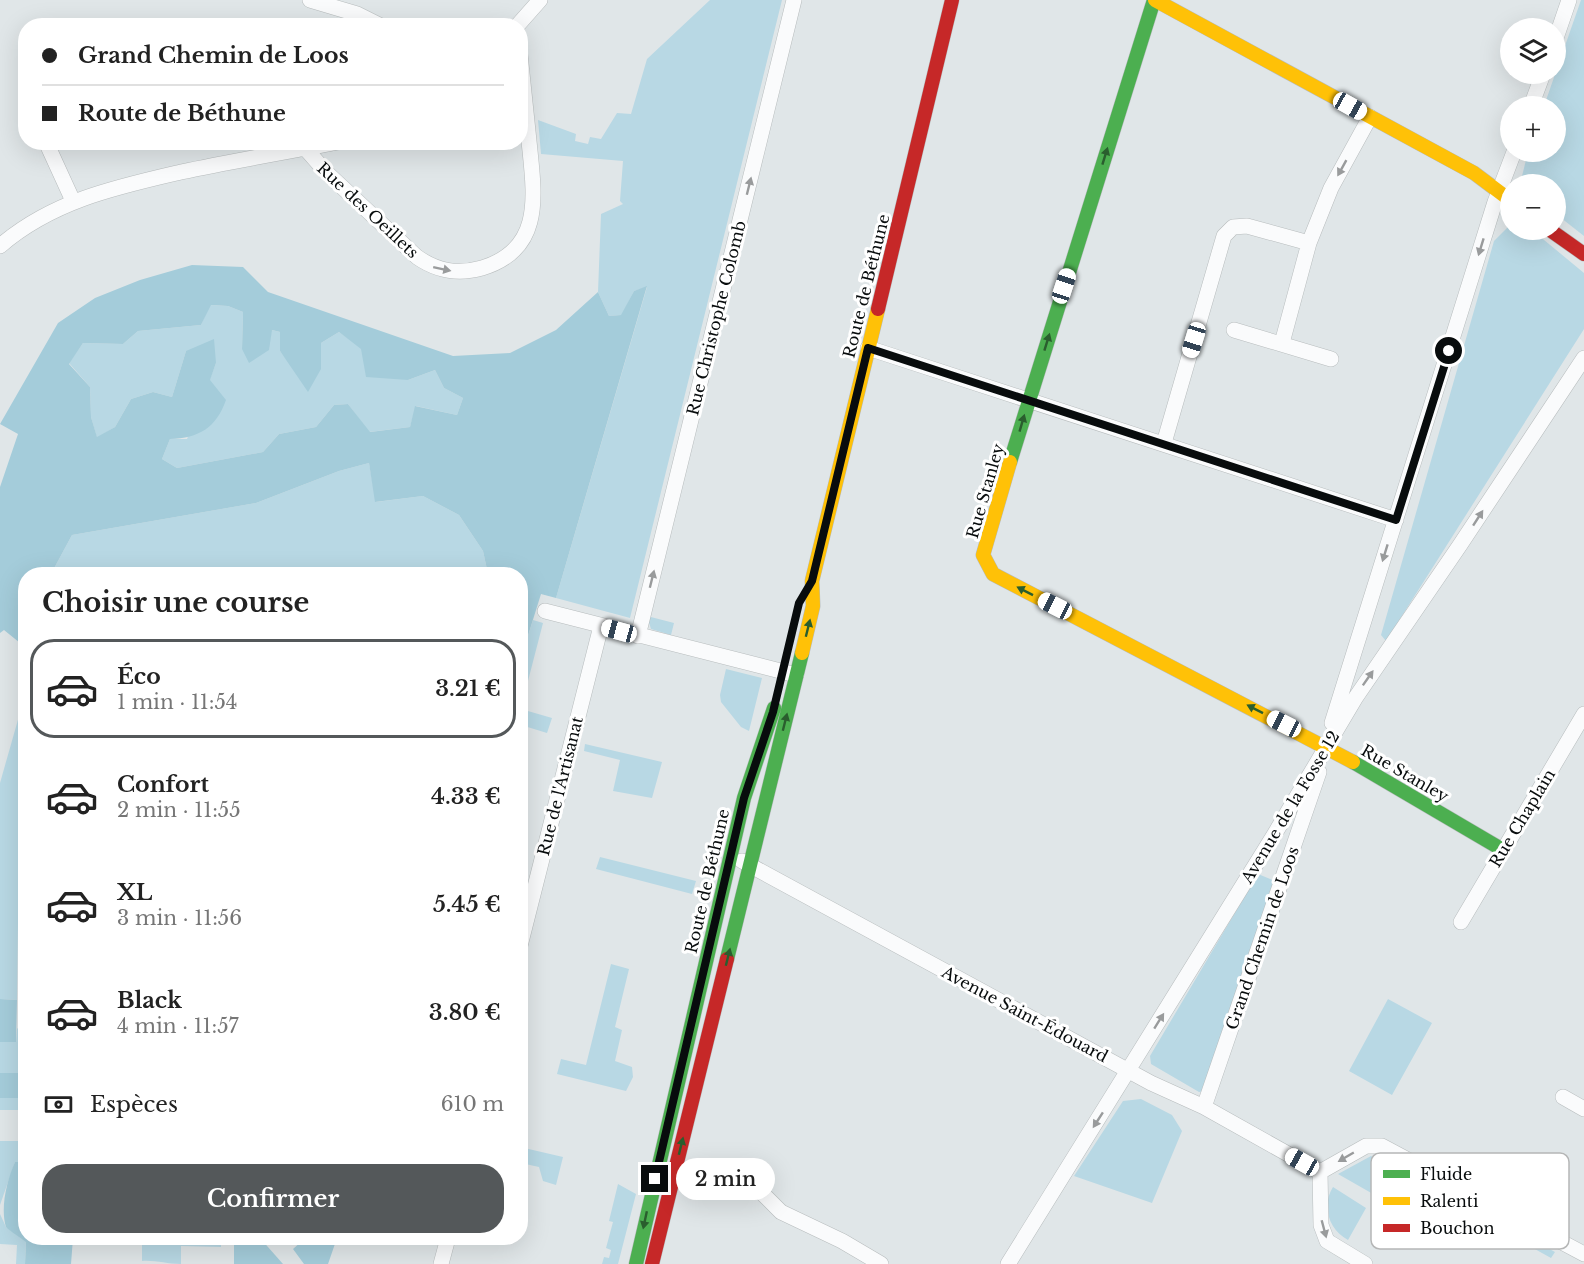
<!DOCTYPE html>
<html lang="fr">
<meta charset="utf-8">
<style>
body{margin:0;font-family:"Libre Baskerville",serif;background:#f6f6f6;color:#222;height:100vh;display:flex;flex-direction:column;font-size:22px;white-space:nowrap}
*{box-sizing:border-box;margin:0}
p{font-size:20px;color:#767676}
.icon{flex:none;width:33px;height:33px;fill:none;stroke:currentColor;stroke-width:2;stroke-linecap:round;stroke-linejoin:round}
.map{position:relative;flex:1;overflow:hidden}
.sheet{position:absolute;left:18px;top:567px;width:510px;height:678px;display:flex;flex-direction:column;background:#fff;border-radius:24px;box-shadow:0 6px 24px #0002}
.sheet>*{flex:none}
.top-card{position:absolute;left:18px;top:18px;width:510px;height:132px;border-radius:24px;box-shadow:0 6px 24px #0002;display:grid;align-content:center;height:132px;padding:0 24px;background:#fff}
.fabs{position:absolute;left:1500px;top:18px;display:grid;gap:12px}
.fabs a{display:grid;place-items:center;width:66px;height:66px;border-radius:50%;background:#fff;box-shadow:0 6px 24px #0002;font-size:30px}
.end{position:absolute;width:27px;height:27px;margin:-14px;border:8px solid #080c0d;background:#fff;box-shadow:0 0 0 3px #fff}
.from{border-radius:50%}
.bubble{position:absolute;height:42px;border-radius:21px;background:#fff;box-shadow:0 6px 24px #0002;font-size:20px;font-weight:600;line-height:42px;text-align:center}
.car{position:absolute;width:18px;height:36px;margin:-18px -9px;border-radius:8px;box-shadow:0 0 4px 2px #0007;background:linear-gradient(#fff 24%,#345 0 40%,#fff 0 76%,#345 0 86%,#fff 0)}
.top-card b{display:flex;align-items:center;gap:21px;height:57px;font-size:22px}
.top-card b+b{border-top:2px solid #e0e0e0}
.top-card i{width:15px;height:15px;background:#222}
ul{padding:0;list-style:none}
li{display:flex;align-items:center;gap:18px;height:99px;margin:0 12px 9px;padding:0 12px;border:3px solid transparent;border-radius:24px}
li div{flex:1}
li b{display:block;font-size:22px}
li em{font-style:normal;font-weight:600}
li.on{border-color:#54585a}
li>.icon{width:54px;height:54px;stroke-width:1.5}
h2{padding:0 24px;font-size:27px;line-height:72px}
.pay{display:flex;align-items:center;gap:15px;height:66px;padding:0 24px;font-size:22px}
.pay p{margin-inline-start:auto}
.action{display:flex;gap:12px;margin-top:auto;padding:12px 24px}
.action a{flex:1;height:69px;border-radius:24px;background:#54585a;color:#fff;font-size:24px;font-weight:600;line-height:69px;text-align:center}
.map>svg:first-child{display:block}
.green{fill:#b8d8e4}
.forest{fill:#a4ccda;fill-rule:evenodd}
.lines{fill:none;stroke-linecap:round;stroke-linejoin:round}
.street-casing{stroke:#b7bcbd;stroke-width:16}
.fast-casing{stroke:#b7bcbd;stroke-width:15}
.slow-casing{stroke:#b7bcbd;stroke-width:15}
.jam-casing{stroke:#b7bcbd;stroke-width:15}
.street{stroke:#fafbfc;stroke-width:15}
.fast{stroke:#4caf50;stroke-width:14}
.slow{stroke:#ffc107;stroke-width:14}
.jam{stroke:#c62828;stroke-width:14}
.oneway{fill:#2a5e2e}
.oneway2{fill:#999b9c}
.route{stroke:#080c0d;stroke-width:8}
.labels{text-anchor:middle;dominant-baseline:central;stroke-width:6;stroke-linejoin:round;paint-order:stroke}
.street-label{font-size:16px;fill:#080c0d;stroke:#fff}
.key{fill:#fff;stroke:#b5b6b6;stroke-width:1.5}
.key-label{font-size:16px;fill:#080c0d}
</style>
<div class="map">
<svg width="1584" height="1264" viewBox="0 0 1584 1264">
<rect width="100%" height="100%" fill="#e0e6e8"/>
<!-- green -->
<path class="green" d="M710 0H782L630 618 556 598 647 287 634 291 622 315 609 316 598 292 601 214 623 204 620 201 623 161 541 154 538 120 576 134 575 141 588 144 590 137 601 139 617 113 631 114 647 59Z
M1581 0H1584V236L1556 214V184H1520L1528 152H1556V106H1544Z
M1510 225V230H1532L1584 273V329L1386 641 1381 635 1494 241Z
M210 305 228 306 243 312 242 349 272 330 280 332V351L291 365 321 369V343L339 332 408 380 435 370 444 388 463 398 457 415 416 406 410 427 369 432 348 404 334 405 316 427 279 434 263 452 177 468 162 459 170 439H187L216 363 186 351 172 397 153 392 131 399 115 427 97 438 91 417 90 387 69 363 83 343 123 344 138 331 201 325Z
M369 463 376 502 423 496 459 515 483 551 488 574H51L72 535 256 503 339 471Z
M647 616 674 623 671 635 651 629Z
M533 620 543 623 521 708V658Z
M726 669 762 678 749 731 741 727 721 702 720 695Z
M25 695V923H18L17 1000 0 999V783Z
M521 709 552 718 547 733 521 725Z
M585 744 662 762 652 798 613 791 620 760 584 751Z
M600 857 696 881 692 894 596 869Z
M1258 874 1275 881 1205 1091 1199 1092 1151 1064 1150 1056Z
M611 964 629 969 615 1027 622 1030 615 1061 632 1067 633 1077 626 1091 557 1074 561 1059 586 1065Z
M1388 999 1432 1023 1392 1095 1349 1071Z
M17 1028 25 1035V1045H22V1073H0V1042H16Z
M22 1077H25V1120H20V1110H0V1098H22Z
M1141 1099 1172 1115 1182 1131 1152 1203 1074 1176 1123 1101Z
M20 1131H25V1162H15L0 1205V1141H20Z
M520 1147 563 1157 556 1185 543 1181 539 1167 521 1163Z
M1371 1156 1390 1166 1373 1194 1338 1174Z
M618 1184 636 1194 618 1264H602L604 1257 609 1258 611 1250 606 1248 613 1222 609 1221Z
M1333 1187 1366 1208 1348 1240C1329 1230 1321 1206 1333 1187Z
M1440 1190 1555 1252 1551 1258 1437 1195Z
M0 1214 6 1227 26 1241 25 1264H16L17 1245 0 1244Z
M142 1238H221V1247L181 1246V1264C167 1264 155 1260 142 1261Z"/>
<!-- forest -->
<path class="forest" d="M192 265 243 267 268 292 453 356 510 353 556 330 598 292 609 316 621 315 634 291 647 286 556 598 541 594 521 658 520 574H488L483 551 459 515 423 496 375 502 369 463 339 471 256 503 72 535 51 574H26L25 647 4 630 0 633V487L18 434 0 424 58 323 95 298 140 280ZM211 305 228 306 243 312 242 349 249 363 269 350 272 330 280 332V351L308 392 321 369V343L339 332 361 349 366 377 408 380 435 370 444 388 463 398 457 415 415 406 410 427 370 432 348 404 334 405 316 427 279 434 263 452 177 468 162 459 170 439C199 438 216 428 226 400L210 380 216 363 214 339 186 351 172 397 153 392 131 399 115 427 97 437 91 417 90 387 69 364 83 343 123 344 138 331 201 325Z
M0 999 17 1000 16 1042H0Z
M0 1073H22V1098H0Z
M15 1162H25L26 1238H73L71 1264H25L26 1242C20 1237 11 1232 6 1227 0 1208 7 1180 15 1162Z
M234 1238H260L283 1264H234Z
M301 1238H337L328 1264H304L293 1249 303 1240Z"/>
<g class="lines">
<!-- street casing -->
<g class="street-casing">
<path id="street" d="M310 0 357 14 381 26
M517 26 540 0
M1556 38 1569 0
M1531 106 1543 74
M46 142 73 201
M305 148 326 172 417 257C437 271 457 275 482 268 545 249 534 193 529 141 526 112 523 83 520 54
M0 246C52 201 116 187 181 172 233 161 286 152 339 142
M1234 330 1331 359
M1282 343 1309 243 1331 188 1370 117
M868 348 1396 520
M1164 443 1224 236 1233 227 1247 226 1309 243
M545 611 796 675
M638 636 794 0
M1332 723 1495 202 1514 152
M742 861 1151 1083 1204 1107 1320 1172
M1461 922 1584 714
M520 946 601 626
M1563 1097 1584 1109
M1204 1107 1319 772
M1320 1172 1366 1146H1382L1584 1254
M1320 1172 1321 1225 1327 1241 1365 1264
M761 1192 781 1212 842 1241 881 1264
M441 1264 448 1238
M1008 1264 1274 835 1356 697 1460 545 1584 358"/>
</g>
<!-- fast casing -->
<g class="fast-casing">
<path id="fast" d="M1010 462 1154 0
M1353 762 1503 850
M727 959 802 653
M636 1264 744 798 774 708"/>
</g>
<!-- slow casing -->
<g class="slow-casing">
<path id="slow" d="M1155 0 1474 173 1510 200
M1010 462 983 555 993 574 1353 762
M802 653 813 606 812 581 878 309"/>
</g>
<!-- jam casing -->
<g class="jam-casing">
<path id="jam" d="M1550 230 1584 254
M878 309 952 0
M652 1264 727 959"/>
</g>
<!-- street -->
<use href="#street" class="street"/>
<!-- fast -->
<use href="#fast" class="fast"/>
<!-- slow -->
<use href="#slow" class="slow"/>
<!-- jam -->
<use href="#jam" class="jam"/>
</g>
<!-- one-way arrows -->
<defs><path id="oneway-solid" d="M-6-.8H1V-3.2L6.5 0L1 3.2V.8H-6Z" transform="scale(1.5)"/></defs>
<g class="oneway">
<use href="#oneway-solid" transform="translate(1105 156) rotate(-73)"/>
<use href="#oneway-solid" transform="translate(1047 342) rotate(-73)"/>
<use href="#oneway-solid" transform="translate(1022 423) rotate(-74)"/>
<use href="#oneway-solid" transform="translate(1025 591) rotate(-153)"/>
<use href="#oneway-solid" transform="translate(808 628) rotate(-76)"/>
<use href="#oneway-solid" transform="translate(1255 709) rotate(-153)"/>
<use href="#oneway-solid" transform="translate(785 722) rotate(-76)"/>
<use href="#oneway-solid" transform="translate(728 957) rotate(-76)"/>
<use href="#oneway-solid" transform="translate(681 1146) rotate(-76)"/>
<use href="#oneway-solid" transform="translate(645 1220) rotate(102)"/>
</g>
<g class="oneway2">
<use href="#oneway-solid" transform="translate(1342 168) rotate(119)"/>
<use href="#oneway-solid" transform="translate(749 186) rotate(-76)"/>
<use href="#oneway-solid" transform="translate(1481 247) rotate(107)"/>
<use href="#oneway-solid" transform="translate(442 269) rotate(12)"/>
<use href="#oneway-solid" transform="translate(1478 518) rotate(-57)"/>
<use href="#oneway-solid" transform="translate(1385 553) rotate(107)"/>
<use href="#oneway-solid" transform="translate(652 579) rotate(-76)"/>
<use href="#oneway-solid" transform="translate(1368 678) rotate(-55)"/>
<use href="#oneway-solid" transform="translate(1159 1021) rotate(-58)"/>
<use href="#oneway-solid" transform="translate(1098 1120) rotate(123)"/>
<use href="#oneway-solid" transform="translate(1346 1157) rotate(150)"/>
<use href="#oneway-solid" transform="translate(1324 1229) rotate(75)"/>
</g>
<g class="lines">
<!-- route -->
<path class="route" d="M655 1179 744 798 773 712 799 603 812 581 868 348 1396 520 1449 351"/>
</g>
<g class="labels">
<!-- street labels -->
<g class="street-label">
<text transform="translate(368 210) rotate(43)">Rue des Oeillets</text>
<text transform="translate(866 286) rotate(-76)">Route de Béthune</text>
<text transform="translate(716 318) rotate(-76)">Rue Christophe Colomb</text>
<text transform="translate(985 491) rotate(-74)">Rue Stanley</text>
<text transform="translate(1405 773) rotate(30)">Rue Stanley</text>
<text transform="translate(560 786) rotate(-76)">Rue de l'Artisanat</text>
<text transform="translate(1290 807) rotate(-59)">Avenue de la Fosse 12</text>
<text transform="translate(1522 818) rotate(-59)">Rue Chaplain</text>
<text transform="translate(707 881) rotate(-77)">Route de Béthune</text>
<text transform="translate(1262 938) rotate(-71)">Grand Chemin de Loos</text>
<text transform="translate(1025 1014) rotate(28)">Avenue Saint-Édouard</text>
</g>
</g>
<!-- legend -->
<rect x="1371" y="1153" width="198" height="96" rx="9" class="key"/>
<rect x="1383" y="1170" width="27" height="8" fill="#4caf50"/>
<rect x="1383" y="1197" width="27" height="8" fill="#ffc107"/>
<rect x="1383" y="1224" width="27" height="8" fill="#c62828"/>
<g class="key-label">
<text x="1420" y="1180">Fluide</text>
<text x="1420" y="1207">Ralenti</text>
<text x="1420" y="1234">Bouchon</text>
</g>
</svg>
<div class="fabs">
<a><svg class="icon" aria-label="layers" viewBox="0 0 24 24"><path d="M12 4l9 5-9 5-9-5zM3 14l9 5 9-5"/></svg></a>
<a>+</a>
<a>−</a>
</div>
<i class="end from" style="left:1449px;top:351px"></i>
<i class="end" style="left:655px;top:1179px"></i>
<div class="bubble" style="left:676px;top:1158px;width:99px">2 min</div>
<i class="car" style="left:1350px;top:106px;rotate:119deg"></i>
<i class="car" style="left:1064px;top:286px;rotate:18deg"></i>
<i class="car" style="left:1194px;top:340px;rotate:197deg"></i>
<i class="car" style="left:1055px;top:606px;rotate:297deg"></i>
<i class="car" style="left:619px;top:631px;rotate:285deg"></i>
<i class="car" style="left:1284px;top:724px;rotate:297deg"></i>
<i class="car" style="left:1302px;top:1162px;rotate:299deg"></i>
<div class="top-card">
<b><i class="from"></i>Grand Chemin de Loos</b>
<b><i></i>Route de Béthune</b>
</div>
<section class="sheet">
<h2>Choisir une course</h2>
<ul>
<li class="on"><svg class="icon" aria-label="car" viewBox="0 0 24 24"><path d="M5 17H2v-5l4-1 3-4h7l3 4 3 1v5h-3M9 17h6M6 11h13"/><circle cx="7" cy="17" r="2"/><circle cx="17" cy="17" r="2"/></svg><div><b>Éco</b><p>1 min · 11:54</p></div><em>3.21 €</em></li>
<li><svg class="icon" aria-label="car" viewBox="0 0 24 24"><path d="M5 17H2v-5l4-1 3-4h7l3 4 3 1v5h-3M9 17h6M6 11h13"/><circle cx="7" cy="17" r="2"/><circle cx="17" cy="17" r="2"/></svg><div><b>Confort</b><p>2 min · 11:55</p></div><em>4.33 €</em></li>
<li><svg class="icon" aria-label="car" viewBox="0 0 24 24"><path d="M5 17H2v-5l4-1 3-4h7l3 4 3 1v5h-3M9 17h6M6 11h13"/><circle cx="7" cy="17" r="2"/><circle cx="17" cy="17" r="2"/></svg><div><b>XL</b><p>3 min · 11:56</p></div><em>5.45 €</em></li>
<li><svg class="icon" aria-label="car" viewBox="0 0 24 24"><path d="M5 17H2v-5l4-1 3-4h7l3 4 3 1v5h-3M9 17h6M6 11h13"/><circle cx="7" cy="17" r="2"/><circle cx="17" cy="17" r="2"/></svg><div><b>Black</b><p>4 min · 11:57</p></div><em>3.80 €</em></li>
</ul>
<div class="pay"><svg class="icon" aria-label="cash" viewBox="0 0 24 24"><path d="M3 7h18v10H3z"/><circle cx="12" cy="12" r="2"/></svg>Espèces<p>610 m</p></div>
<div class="action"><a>Confirmer</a></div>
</section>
</div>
